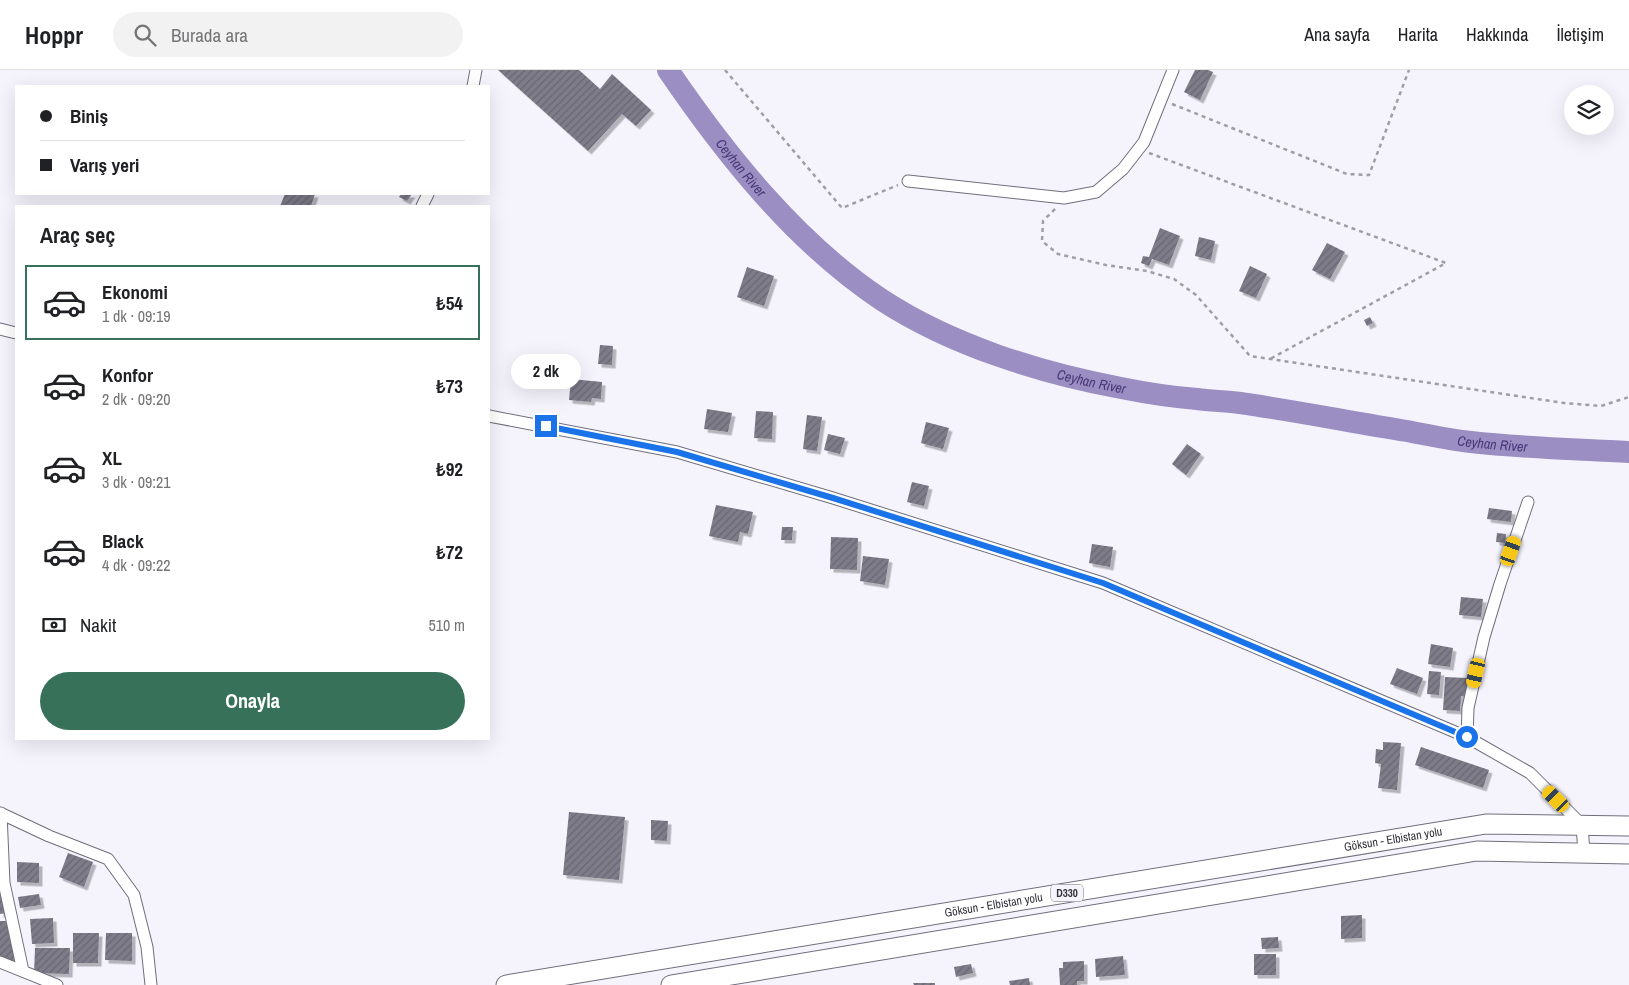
<!DOCTYPE html>
<html lang="tr">
<meta charset="utf-8">
<style>
body{margin:0;font-family:"Archivo Narrow",sans-serif;background:#f2f2f2;color:#202124;height:100vh;display:flex;flex-direction:column;font-size:19px;white-space:nowrap}
*{box-sizing:border-box;margin:0}
p{font-size:16px;color:#757577}
.icon{flex:none;width:28px;height:28px;fill:none;stroke:currentColor;stroke-width:2;stroke-linecap:round;stroke-linejoin:round}
.map{position:relative;flex:1;overflow:hidden}
.panel{position:absolute;left:15px;top:135px;width:475px;height:535px;display:flex;flex-direction:column;background:#fff;border-radius:0px;box-shadow:0 5px 20px #0002}
.panel>*{flex:none}
.top-card{position:absolute;left:15px;top:15px;width:475px;height:110px;border-radius:0px;box-shadow:0 5px 20px #0002;display:grid;align-content:center;height:110px;padding:0 25px;background:#fff}
.fabs{position:absolute;left:1564px;top:15px;display:grid;gap:10px}
.fabs a{display:grid;place-items:center;width:50px;height:50px;border-radius:50%;background:#fff;box-shadow:0 5px 20px #0002;font-size:25px}
.end{position:absolute;width:22px;height:22px;margin:-11px;border:6px solid #1a73e8;background:#fff;box-shadow:0 0 0 2px #fff}
.from{border-radius:50%}
.bubble{position:absolute;height:35px;border-radius:18px;background:#fff;box-shadow:0 5px 20px #0002;font-size:16px;font-weight:700;line-height:35px;text-align:center}
.car{position:absolute;width:15px;height:30px;margin:-15px -8px;border-radius:6px;box-shadow:0 0 4px 1px #0007;background:linear-gradient(#f5c518 24%,#345 0 40%,#f5c518 0 76%,#345 0 86%,#f5c518 0)}
.top-card b{display:flex;align-items:center;gap:18px;height:48px;font-size:19px}
.top-card b+b{border-top:1px solid #e0e0e0}
.top-card i{width:12px;height:12px;background:#202124}
ul{padding:0;list-style:none}
li{display:flex;align-items:center;gap:15px;height:75px;margin:0 10px 8px;padding:0 15px;border:2px solid transparent;border-radius:0px}
li div{flex:1}
li b{display:block;font-size:19px}
li em{font-style:normal;font-weight:700}
li.current{border-color:#37715a}
li>.icon{width:45px;height:45px;stroke-width:1.5}
h2{padding:0 25px;font-size:22px;line-height:60px}
.pay{display:flex;align-items:center;gap:12px;height:55px;padding:0 25px;font-size:19px}
.pay p{margin-inline-start:auto}
.cta{display:flex;gap:10px;margin-top:auto;padding:10px 25px}
.cta a{flex:1;height:58px;border-radius:30px;background:#37715a;color:#fff;font-size:20px;font-weight:700;line-height:58px;text-align:center}
header{display:flex;align-items:center;gap:30px;box-sizing:border-box;height:70px;padding:0 25px;background:#fff;border-bottom:1px solid #e0e0e0}
header strong{font-size:24px}
nav{display:flex;gap:28px;margin-inline-start:auto;font-size:18px}
.search{width:350px;height:45px;background:#f2f2f2;display:flex;align-items:center;gap:12px;box-sizing:border-box;padding:0 18px;border-radius:28px;color:#757577;font-size:19px}
.map>svg:first-child{display:block}
.lines{fill:none;stroke-linecap:round;stroke-linejoin:round}
.river{stroke:#9a8ec2;stroke-width:22}
.building{fill:url(#building-hatch);filter:url(#shadow)}
.minor-casing{stroke:#716e7c;stroke-width:13}
.trunk-casing{stroke:#716e7c;stroke-width:21}
.path{stroke:#9f9ea6;stroke-width:2.5;stroke-dasharray:4 4;stroke-linecap:butt}
.minor{stroke:#fff;stroke-width:11}
.trunk{stroke:#fff;stroke-width:19}
.route{stroke:#1a73e8;stroke-width:6}
.labels{text-anchor:middle;dominant-baseline:central;stroke-width:4.5;stroke-linejoin:round;paint-order:stroke}
.shield{fill:#f5f4fd;stroke:#6d6c73;stroke-width:1}
.shield-label{font-size:11px;font-weight:bold;fill:#333238}
.street-label{font-size:12px;fill:#333238;stroke:#f5f4fd}
.water-label{font-size:14px;font-style:italic;fill:#4a3777;stroke:#f5f4fd}
</style>
<header>
<strong>Hoppr</strong>
<div class="search"><svg class="icon" aria-label="search" viewBox="0 0 24 24"><circle cx="10" cy="10" r="6"/><path d="M15 15l6 6"/></svg>Burada ara</div>
<nav><a>Ana sayfa</a><a>Harita</a><a>Hakkında</a><a>İletişim</a></nav>
</header>
<div class="map">
<svg width="1629" height="915" viewBox="0 0 1629 915">
<defs>
<pattern id="building-hatch" width="6" height="6" patternUnits="userSpaceOnUse" patternTransform="scale(1.25)"><rect width="6" height="6" fill="#7f7c8a"/><path d="M-1 1l2-2M0 6l6-6M5 7l2-2" fill="none" stroke="#696672"/></pattern>
<filter id="shadow"><feDropShadow dx="3.5" dy="3.5" stdDeviation="0" flood-color="#0004"/></filter>
</defs>
<rect width="100%" height="100%" fill="#f5f4fd"/>
<g class="lines">
<!-- river -->
<path class="river" id="s1" d="M668 0C726 85 795 172 882 230 951 275 1040 303 1121 318 1146 323 1171 327 1197 329 1211 331 1226 331 1240 333 1296 341 1351 352 1407 361 1428 365 1450 370 1471 372 1523 378 1577 379 1629 382"/>
</g>
<!-- building -->
<path class="building" d="M498 0H579L600 19 612 4 651 40 636 56 622 44 588 81Z
M1195 0H1208L1213 2 1200 30 1184 22Z
M285 124H315L311 136H280Z
M401 124H412L407 131 399 127Z
M1160 158 1180 166 1169 195 1152 189 1149 196 1141 193 1143 186 1149 187Z
M1199 167 1215 171 1211 190 1195 186Z
M1327 173 1345 182 1330 209 1312 200Z
M1250 196 1267 204 1256 228 1239 221Z
M747 197 774 206 764 236 737 227Z
M1370 247 1373 253 1367 256 1364 250Z
M600 275 613 276 612 295 598 294Z
M571 309 602 312 601 329 592 328 591 332 569 330Z
M707 339 732 343 728 362 704 359Z
M756 341 773 342 772 369 754 368Z
M807 345 822 347 817 381 803 379Z
M926 352 949 358 943 379 921 373Z
M828 364 845 368 840 384 824 380Z
M1187 374 1201 384 1186 405 1172 394Z
M912 412 929 416 924 436 907 432Z
M716 435 753 442 748 464 740 462 738 472 709 466Z
M1489 438 1512 441 1511 452 1487 449Z
M782 457H793L792 470H781Z
M1497 463 1506 464 1505 473 1496 472Z
M831 467 858 468 857 500 830 499Z
M1092 474 1113 477 1110 497 1089 493Z
M863 486 889 489 885 515 860 511Z
M1461 527 1483 529 1481 547 1459 545Z
M1431 574 1453 578 1450 597 1428 594Z
M1397 598 1423 608 1417 624 1390 614Z
M1429 601 1441 602 1439 625 1427 624Z
M1445 607 1467 608 1466 627 1461 626 1460 641 1443 640Z
M1383 672 1401 673 1397 720 1378 718 1381 694 1375 693 1376 679 1383 680Z
M1421 677 1489 700 1483 718 1415 695Z
M569 742 625 747 619 810 563 805Z
M651 750 668 751 667 771 651 770Z
M68 783 93 792 84 817 59 807Z
M17 792 39 793V813L17 812Z
M39 824 41 835 20 838 18 827Z
M0 825H6L7 843 0 844Z
M1362 845V868L1341 869V846Z
M53 848 54 873 32 874 30 849Z
M0 851H11L14 892 0 888Z
M73 863H99L98 893H73Z
M106 863H132V891L105 890Z
M1278 867 1279 878 1262 879 1261 868Z
M35 878H70L69 904 34 903Z
M1254 884H1276V905H1254Z
M1123 886 1125 905 1096 907 1095 889Z
M1084 891V911H1077V915H1060L1059 898H1063V892Z
M971 894 973 903 956 907 954 897Z
M1029 908 1030 915H1010L1009 911Z
M913 913H935V915H914Z"/>
<g class="lines">
<!-- minor casing -->
<g class="minor-casing">
<path id="minor" d="M473 16 476 0
M908 111 1064 128 1096 122 1123 99 1144 72 1173 0
M422 136 428 124
M0 259 16 263
M489 346 677 382 833 428 1103 513 1467 667 1530 703 1582 755 1584 783
M1467 667 1468 638 1484 567 1500 514 1528 432
M0 743 49 766 108 789 134 825 147 877 151 915
M1 743 4 813 23 901
M0 892 57 915"/>
</g>
<!-- trunk casing -->
<g class="trunk-casing">
<g id="trunk">
<path id="s2" d="M506 915 1486 754 1629 756"/>
<path d="M671 915 1477 781 1629 784"/>
</g>
</g>
<!-- path -->
<path class="path" d="M725 0 842 138 898 115
M1172 34 1347 104 1369 105 1409 0
M1149 83 1446 193 1270 289
M1055 139 1043 151 1042 171 1058 184 1106 195 1147 201 1174 209 1196 225 1250 286 1564 333 1601 336 1629 327"/>
<!-- minor -->
<use href="#minor" class="minor"/>
<!-- trunk -->
<use href="#trunk" class="trunk"/>
</g>
<g class="lines">
<!-- route -->
<path class="route" d="M546 356 677 382 833 428 1103 513 1467 667"/>
</g>
<g class="labels">
<!-- shield labels -->
<rect class="shield" x="1051" y="814.5" width="32" height="17" rx="4"/>
<g class="shield-label">
<text x="1067" y="823">D330</text>
</g>
<!-- street labels -->
<g class="street-label">
<text stroke="none"><textPath href="#s2" startOffset="899">Göksun - Elbistan yolu</textPath></text>
<text stroke="none"><textPath href="#s2" startOffset="494">Göksun - Elbistan yolu</textPath></text>
</g>
<!-- water labels -->
<g class="water-label">
<text stroke="none"><textPath href="#s1" startOffset="122">Ceyhan River</textPath></text>
<text stroke="none"><textPath href="#s1" startOffset="542">Ceyhan River</textPath></text>
<text stroke="none"><textPath href="#s1" startOffset="948">Ceyhan River</textPath></text>
</g>
</g>
</svg>
<div class="fabs">
<a><svg class="icon" aria-label="layers" viewBox="0 0 24 24"><path d="M12 4l9 5-9 5-9-5zM3 14l9 5 9-5"/></svg></a>
</div>
<i class="end from" style="left:1467px;top:667px"></i>
<i class="end" style="left:546px;top:356px"></i>
<div class="bubble" style="left:511px;top:284px;width:70px">2 dk</div>
<i class="car" style="left:1511px;top:481px;rotate:19deg"></i>
<i class="car" style="left:1476px;top:603px;rotate:193deg"></i>
<i class="car" style="left:1556px;top:729px;rotate:315deg"></i>
<div class="top-card">
<b><i class="from"></i>Biniş</b>
<b><i></i>Varış yeri</b>
</div>
<section class="panel">
<h2>Araç seç</h2>
<ul>
<li class="current"><svg class="icon" aria-label="car" viewBox="0 0 24 24"><path d="M5 17H2v-5l4-1 3-4h7l3 4 3 1v5h-3M9 17h6M6 11h13"/><circle cx="7" cy="17" r="2"/><circle cx="17" cy="17" r="2"/></svg><div><b>Ekonomi</b><p>1 dk · 09:19</p></div><em>₺54</em></li>
<li><svg class="icon" aria-label="car" viewBox="0 0 24 24"><path d="M5 17H2v-5l4-1 3-4h7l3 4 3 1v5h-3M9 17h6M6 11h13"/><circle cx="7" cy="17" r="2"/><circle cx="17" cy="17" r="2"/></svg><div><b>Konfor</b><p>2 dk · 09:20</p></div><em>₺73</em></li>
<li><svg class="icon" aria-label="car" viewBox="0 0 24 24"><path d="M5 17H2v-5l4-1 3-4h7l3 4 3 1v5h-3M9 17h6M6 11h13"/><circle cx="7" cy="17" r="2"/><circle cx="17" cy="17" r="2"/></svg><div><b>XL</b><p>3 dk · 09:21</p></div><em>₺92</em></li>
<li><svg class="icon" aria-label="car" viewBox="0 0 24 24"><path d="M5 17H2v-5l4-1 3-4h7l3 4 3 1v5h-3M9 17h6M6 11h13"/><circle cx="7" cy="17" r="2"/><circle cx="17" cy="17" r="2"/></svg><div><b>Black</b><p>4 dk · 09:22</p></div><em>₺72</em></li>
</ul>
<div class="pay"><svg class="icon" aria-label="cash" viewBox="0 0 24 24"><path d="M3 7h18v10H3z"/><circle cx="12" cy="12" r="2"/></svg>Nakit<p>510 m</p></div>
<div class="cta"><a>Onayla</a></div>
</section>
</div>
